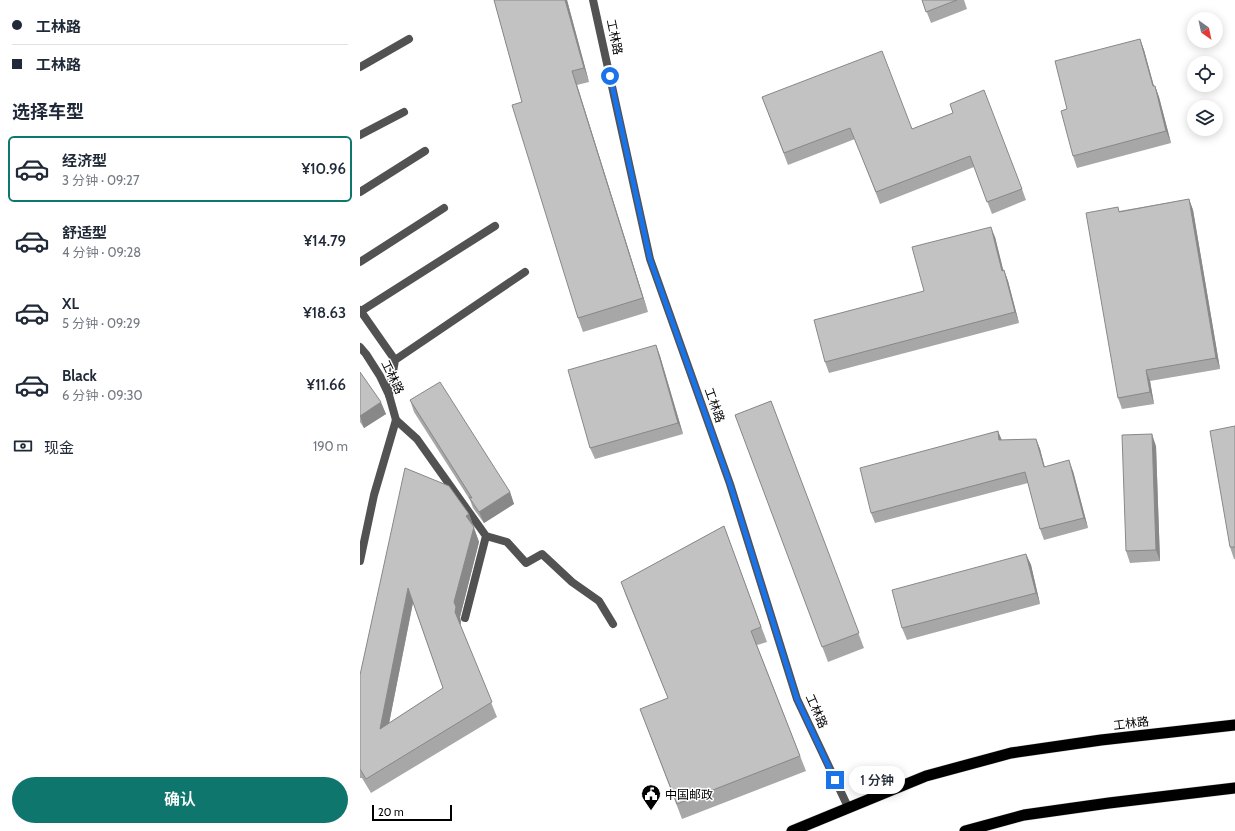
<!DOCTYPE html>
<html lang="zh">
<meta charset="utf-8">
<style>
body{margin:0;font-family:Cabin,"Noto Sans SC",sans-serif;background:#f6f6f7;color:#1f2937;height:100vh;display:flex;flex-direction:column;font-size:15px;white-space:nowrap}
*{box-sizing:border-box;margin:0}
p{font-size:13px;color:#747a83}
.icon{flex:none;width:22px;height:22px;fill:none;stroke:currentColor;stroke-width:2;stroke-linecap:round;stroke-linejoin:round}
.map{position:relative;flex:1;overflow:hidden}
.drawer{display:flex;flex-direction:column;background:#fff;width:360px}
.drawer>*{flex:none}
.guide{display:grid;align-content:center;height:88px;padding:0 12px;background:#fff}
.needle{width:26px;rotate:147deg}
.tools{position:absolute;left:827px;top:12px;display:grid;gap:8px}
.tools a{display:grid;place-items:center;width:36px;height:36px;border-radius:50%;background:#fff;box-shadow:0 2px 10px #0003;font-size:20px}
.scale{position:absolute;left:12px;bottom:10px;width:80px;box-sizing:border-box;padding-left:4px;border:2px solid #000;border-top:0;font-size:11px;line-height:14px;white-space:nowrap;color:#000;-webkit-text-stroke:3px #fff;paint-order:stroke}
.end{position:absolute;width:18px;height:18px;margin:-9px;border:5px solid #1a73e8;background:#fff;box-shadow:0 0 0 2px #fff}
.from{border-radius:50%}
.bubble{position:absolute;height:28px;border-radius:14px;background:#fff;box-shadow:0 2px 10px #0003;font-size:13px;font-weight:600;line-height:28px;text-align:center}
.guide b{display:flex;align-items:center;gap:14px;height:38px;font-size:15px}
.guide b+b{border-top:1px solid #e0e1e3}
.guide i{width:10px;height:10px;background:#1f2937}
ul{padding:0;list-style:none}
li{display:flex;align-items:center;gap:12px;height:66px;margin:0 8px 6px;padding:0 4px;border:2px solid transparent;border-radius:6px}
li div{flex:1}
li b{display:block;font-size:15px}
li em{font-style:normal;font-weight:600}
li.current{border-color:#0f766e}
li>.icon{width:36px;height:36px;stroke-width:1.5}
h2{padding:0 12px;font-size:18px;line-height:48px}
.pay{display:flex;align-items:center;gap:10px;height:44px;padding:0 12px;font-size:15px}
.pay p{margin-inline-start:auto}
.button{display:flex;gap:8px;margin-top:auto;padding:8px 12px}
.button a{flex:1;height:46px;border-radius:24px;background:#0f766e;color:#fff;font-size:16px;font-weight:600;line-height:46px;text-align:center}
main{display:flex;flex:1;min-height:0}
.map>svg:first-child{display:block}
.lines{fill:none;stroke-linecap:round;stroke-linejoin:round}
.trunk-casing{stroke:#dbdbdb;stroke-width:12}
.service{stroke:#525252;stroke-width:8}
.minor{stroke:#525252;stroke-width:8}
.trunk{stroke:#000;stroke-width:11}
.wall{fill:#a7a7a7;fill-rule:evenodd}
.shaded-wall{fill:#888}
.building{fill:#c2c2c2;stroke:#888;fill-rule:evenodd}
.route{stroke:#1a73e8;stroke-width:5}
.labels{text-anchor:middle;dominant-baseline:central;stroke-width:3;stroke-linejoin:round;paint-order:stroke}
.street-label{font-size:12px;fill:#000;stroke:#fff}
.poi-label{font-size:12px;fill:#000;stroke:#fff;text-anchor:start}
</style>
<main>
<section class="drawer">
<div class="guide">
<b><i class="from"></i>工林路</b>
<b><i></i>工林路</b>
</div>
<h2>选择车型</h2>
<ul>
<li class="current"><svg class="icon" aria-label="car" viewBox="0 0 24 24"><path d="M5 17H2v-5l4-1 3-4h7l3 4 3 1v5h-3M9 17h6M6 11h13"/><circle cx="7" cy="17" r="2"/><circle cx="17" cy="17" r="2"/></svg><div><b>经济型</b><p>3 分钟 · 09:27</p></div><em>¥10.96</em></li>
<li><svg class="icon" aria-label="car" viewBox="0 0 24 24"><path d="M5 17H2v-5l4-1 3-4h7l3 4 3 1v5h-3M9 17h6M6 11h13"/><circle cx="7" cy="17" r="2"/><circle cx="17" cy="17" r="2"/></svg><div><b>舒适型</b><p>4 分钟 · 09:28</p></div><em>¥14.79</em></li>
<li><svg class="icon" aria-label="car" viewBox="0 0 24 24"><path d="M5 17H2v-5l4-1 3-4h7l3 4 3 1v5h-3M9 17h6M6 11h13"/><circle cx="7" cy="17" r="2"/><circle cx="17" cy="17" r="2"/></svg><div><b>XL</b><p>5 分钟 · 09:29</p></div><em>¥18.63</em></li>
<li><svg class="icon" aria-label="car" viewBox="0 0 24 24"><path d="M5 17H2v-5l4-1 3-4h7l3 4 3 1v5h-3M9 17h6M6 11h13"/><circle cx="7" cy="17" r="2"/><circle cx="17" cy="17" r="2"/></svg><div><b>Black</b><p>6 分钟 · 09:30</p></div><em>¥11.66</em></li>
</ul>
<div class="pay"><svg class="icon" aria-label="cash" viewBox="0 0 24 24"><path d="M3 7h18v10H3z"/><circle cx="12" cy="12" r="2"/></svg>现金<p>190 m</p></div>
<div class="button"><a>确认</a></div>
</section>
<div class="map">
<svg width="875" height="831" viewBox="0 0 875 831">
<rect width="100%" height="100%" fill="#fff"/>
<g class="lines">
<!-- trunk casing -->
<g class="trunk-casing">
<path id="trunk" d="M432 831 566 776 651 753 741 740 875 725
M605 831 664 815 749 803 875 788"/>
</g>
<!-- service -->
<path class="service" d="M0 67 49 39
M0 135 44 112
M0 192 65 151
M0 262 84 208
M0 310 35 360 29 395
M1 311 135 226
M35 360 165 272
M36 420 57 439 126 536 105 618
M126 536 147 542 166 563 182 554 212 582 239 601 253 624"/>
<!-- minor -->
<path class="minor" d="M233 0 290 259 370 484 437 699 488 807
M0 347 6 354 20 376 29 395 36 420 14 495 0 561"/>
<!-- trunk -->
<use href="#trunk" class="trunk"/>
</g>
<!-- wall -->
<path class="wall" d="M134 0H207L229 82 217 85 288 312 223 332 218 318 162 102Z
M562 0H604L607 9 571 23Z
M780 39 784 50 794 86H795L799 97 811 143 717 168 713 156 707 109Z
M402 97 552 129 593 113 662 189 666 200 632 214 614 167 520 204 495 139 428 165Z
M829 199 833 210 860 369 790 381 794 404 762 409 758 398 759 211Z
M635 237 643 270H644L648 281 659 323 469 373 465 362 564 291Z
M296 345 300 356 323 434 235 459 230 448Z
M0 372 26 414 4 428 0 422Z
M50 400 150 492 154 504 124 523 113 508 110 500 54 412Z
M411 401 504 648 468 662 375 415Z
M875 426V559H874L870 547Z
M638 431 642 440 676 439 680 449 685 467 713 471 728 528 684 540 680 529 668 483 515 523 511 513Z
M796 446 800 561 770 563 766 551Z
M109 514 119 542 100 617 101 622 100 626 137 717 11 793 2 778H0V675ZM53 603 83 688 29 723Z
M364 526 407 642 397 645 446 771 322 819 280 709 308 698 266 596 261 582Z
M666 554 671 565 680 604 547 640 542 628Z"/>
<!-- shaded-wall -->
<path class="shaded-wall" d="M205 0H207L229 82 224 68Z
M780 39 784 50 797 98 793 86Z
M212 71 217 85 288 312 283 298Z
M795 86 799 97 811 143 806 131Z
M829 199 833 210 860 369 856 358Z
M631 227 635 237 646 281 642 271Z
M644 270 648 281 659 323 655 312Z
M296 345 300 356 323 434 318 423Z
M786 370 790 381 794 404 790 392Z
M21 402 26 414 4 428 0 416Z
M638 431 642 442 639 440Z
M792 434 796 446 800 561 796 550Z
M676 439 680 449 687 478 684 467Z
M709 460 713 471 728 528 724 518Z
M150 492 154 504 124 523 119 512Z
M109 514 119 542 100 617 101 622 100 627 95 612 94 602 106 516Z
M666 554 671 565 680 604 676 593Z
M48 588 53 602 25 744 20 729Z"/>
<!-- building -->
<path class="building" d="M134 0H205L224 68 212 71 283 298 218 318 152 105 162 102Z
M562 0H597L566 12Z
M780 39 793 86H795L806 131 713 156 701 111 707 109 695 61Z
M522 51 552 129 593 113 590 104 624 90 662 189 627 202 610 156 516 192 490 128 424 153 402 97Z
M829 199 856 358 786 370 790 392 758 398 726 213 758 207 759 212Z
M631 227 642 271 644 270 655 312 465 362 454 320 564 291 552 247Z
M296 345 318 423 230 448 208 370Z
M0 372 21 402 0 416Z
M80 382 150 492 119 512 109 497 112 498 50 400Z
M411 401 499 633 462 647 375 415Z
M875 426V547H870L850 431Z
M638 431 639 440 676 439 684 467 709 460 724 518 680 529 665 472 511 513 500 468Z
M792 434 796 550 766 551 762 435Z
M45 468 89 486 109 514 106 516 114 527 94 602 96 607 95 612 132 702 6 779 0 769V675ZM48 588 83 688 20 729Z
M364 526 401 627 391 631 440 756 317 804 280 709 308 698 261 582Z
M666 554 676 593 542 628 532 590Z"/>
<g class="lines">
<!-- route -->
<path class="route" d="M250 76 290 259 370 484 437 699 475 780"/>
</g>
<!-- icons -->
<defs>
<g id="civic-pin" transform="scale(1)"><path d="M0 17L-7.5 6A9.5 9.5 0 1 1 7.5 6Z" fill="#000" stroke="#fff"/><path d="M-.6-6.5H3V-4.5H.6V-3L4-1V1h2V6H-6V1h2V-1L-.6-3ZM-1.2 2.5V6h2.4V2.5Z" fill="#fff"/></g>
</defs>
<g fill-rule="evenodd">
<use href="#civic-pin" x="291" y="794"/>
</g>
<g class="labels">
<!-- street labels -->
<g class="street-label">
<text transform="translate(255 37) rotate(78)">工林路</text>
<text transform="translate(33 377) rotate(64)">工林路</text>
<text transform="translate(355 405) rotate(70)">工林路</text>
<text transform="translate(457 711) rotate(66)">工林路</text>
<text transform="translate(771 723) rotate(-7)">工林路</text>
</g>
<!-- poi labels -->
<g class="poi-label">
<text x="305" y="794">中国邮政</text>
</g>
</g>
</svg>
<div class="tools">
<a><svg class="needle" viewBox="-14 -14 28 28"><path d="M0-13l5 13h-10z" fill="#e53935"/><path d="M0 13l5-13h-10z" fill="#747a83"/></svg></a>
<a><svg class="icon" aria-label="locate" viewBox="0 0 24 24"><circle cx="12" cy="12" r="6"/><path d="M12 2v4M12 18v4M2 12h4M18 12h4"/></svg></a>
<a><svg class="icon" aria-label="layers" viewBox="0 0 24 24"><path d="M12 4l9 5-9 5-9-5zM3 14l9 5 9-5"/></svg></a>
</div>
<div class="scale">20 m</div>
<i class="end from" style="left:250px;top:76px"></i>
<i class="end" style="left:475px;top:780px"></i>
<div class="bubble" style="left:489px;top:766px;width:56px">1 分钟</div>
</div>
</main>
